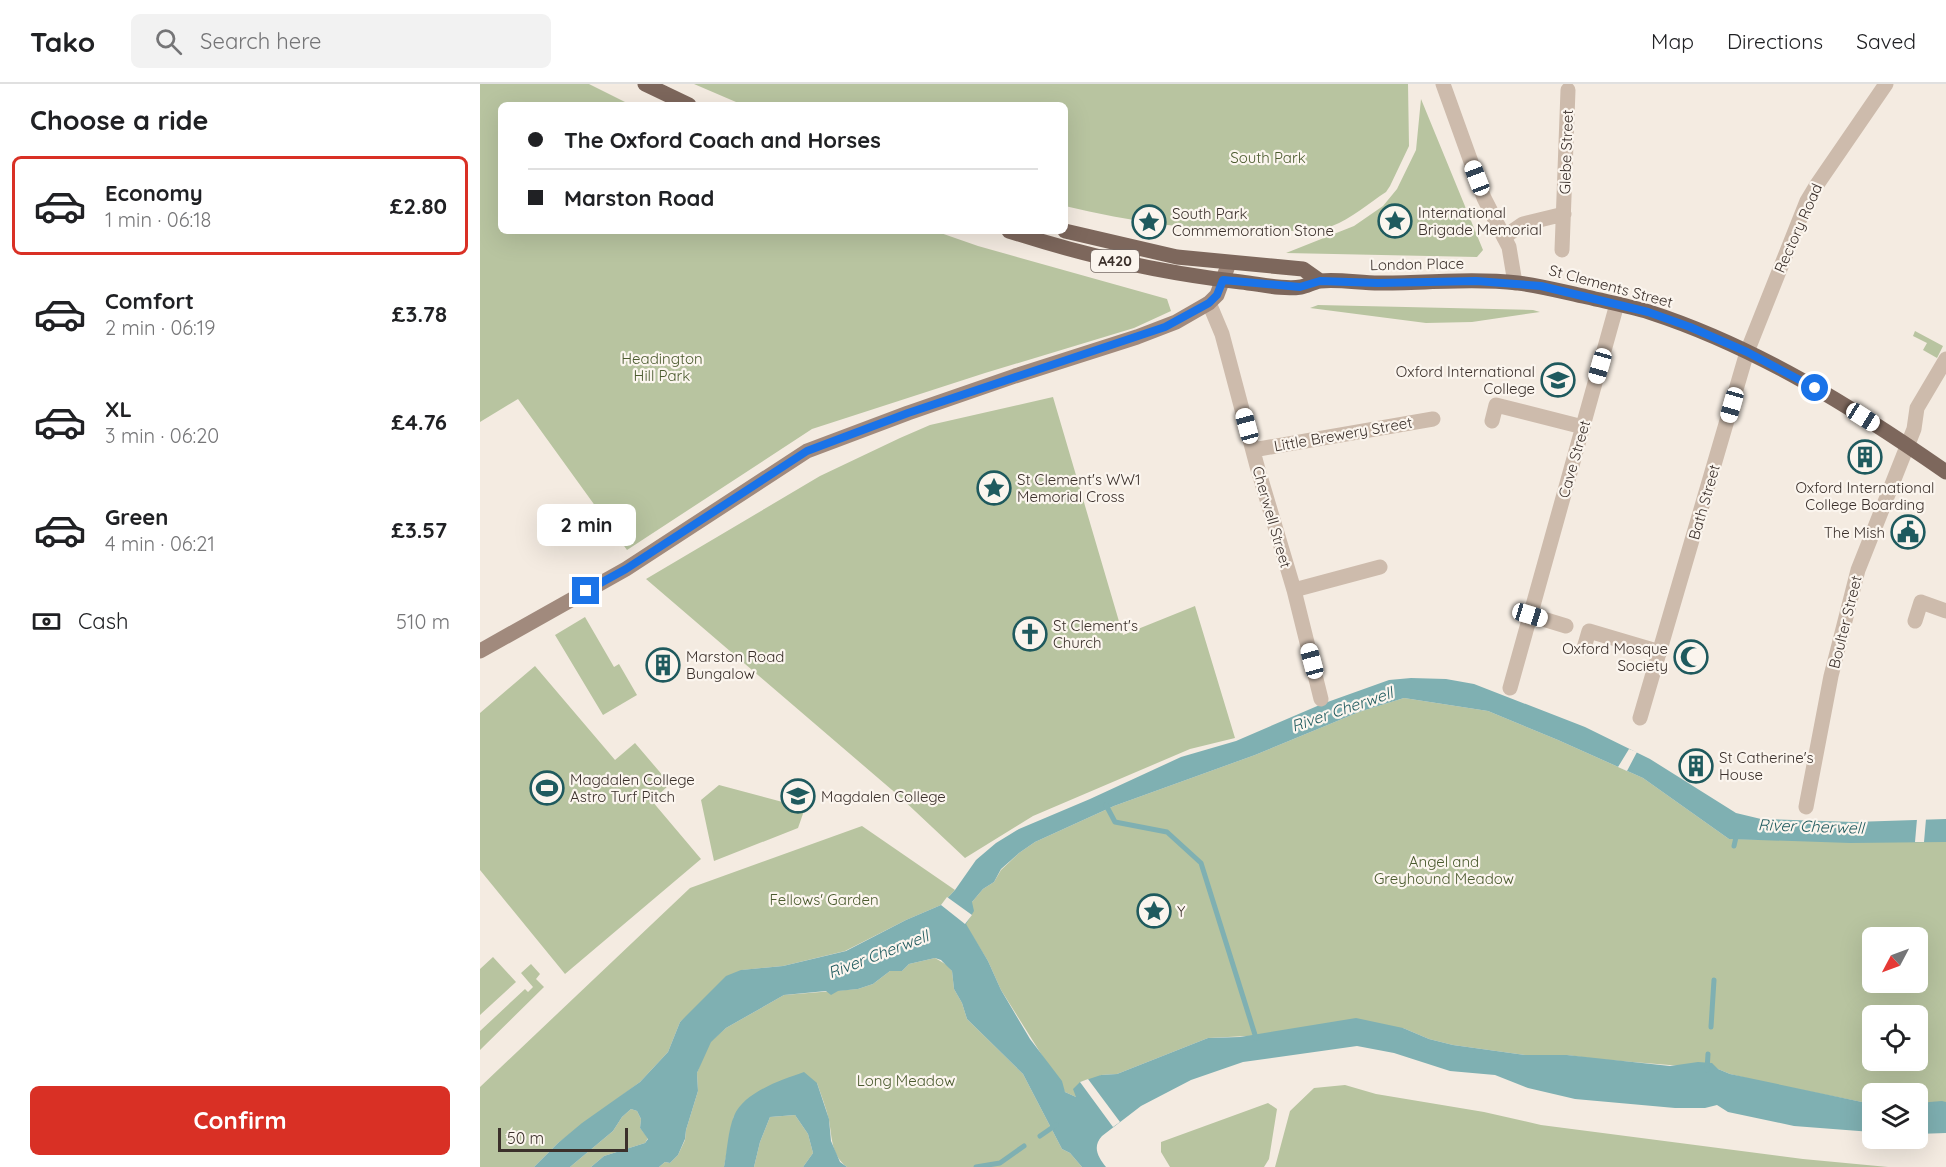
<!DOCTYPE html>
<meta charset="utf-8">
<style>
body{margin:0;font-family:Quicksand,sans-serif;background:#f2f2f2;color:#202124;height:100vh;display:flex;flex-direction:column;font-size:22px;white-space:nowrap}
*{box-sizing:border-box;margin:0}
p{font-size:20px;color:#757577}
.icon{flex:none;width:33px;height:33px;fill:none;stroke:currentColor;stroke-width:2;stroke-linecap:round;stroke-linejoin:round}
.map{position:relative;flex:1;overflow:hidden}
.side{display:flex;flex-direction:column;background:#fff;width:480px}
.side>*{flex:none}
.hud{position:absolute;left:18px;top:18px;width:570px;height:132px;border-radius:9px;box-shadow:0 6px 24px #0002;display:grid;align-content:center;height:132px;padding:0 30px;background:#fff}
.needle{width:39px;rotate:229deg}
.tools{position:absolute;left:1382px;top:843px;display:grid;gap:12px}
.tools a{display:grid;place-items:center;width:66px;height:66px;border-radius:9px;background:#fff;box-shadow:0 6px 24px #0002;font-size:30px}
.scale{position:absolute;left:18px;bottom:15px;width:130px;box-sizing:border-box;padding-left:6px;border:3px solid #3b302b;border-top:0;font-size:16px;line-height:21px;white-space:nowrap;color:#3b302b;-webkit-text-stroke:4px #fbf5ee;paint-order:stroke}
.end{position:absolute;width:27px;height:27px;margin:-14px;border:8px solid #1a73e8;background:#fff;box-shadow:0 0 0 3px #fff}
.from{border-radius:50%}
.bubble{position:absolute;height:42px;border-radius:9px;background:#fff;box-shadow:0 6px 24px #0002;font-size:20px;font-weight:700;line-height:42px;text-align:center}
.car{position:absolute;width:18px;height:36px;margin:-18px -9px;border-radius:8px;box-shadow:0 0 4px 2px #0007;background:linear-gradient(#fff 24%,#345 0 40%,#fff 0 76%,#345 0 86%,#fff 0)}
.hud b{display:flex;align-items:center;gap:21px;height:57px;font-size:22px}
.hud b+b{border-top:2px solid #e0e0e0}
.hud i{width:15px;height:15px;background:#202124}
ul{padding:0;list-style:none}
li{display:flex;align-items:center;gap:18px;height:99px;margin:0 12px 9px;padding:0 18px;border:3px solid transparent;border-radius:9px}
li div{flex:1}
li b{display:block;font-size:22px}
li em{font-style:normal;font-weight:700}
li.selected{border-color:#d93025}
li>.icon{width:54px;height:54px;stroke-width:1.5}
h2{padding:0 30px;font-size:27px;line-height:72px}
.pay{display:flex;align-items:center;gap:15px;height:66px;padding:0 30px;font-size:22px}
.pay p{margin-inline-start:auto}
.button{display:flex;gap:12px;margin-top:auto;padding:12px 30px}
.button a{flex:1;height:69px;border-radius:9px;background:#d93025;color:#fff;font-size:24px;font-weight:700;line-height:69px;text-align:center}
header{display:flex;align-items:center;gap:36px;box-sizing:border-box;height:84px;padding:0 30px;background:#fff;border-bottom:2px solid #e0e0e0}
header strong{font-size:28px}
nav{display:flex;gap:33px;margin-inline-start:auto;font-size:21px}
.search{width:420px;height:54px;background:#f2f2f2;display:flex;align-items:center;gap:15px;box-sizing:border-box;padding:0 21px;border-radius:9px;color:#757577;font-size:22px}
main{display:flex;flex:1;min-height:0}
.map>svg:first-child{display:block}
.green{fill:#b8c4a0;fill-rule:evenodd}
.water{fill:#7fb0b2}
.pier{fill:#f4ebe1}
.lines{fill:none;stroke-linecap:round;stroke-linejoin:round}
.stream{stroke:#7fb0b2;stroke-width:5}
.minor{stroke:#cdbbac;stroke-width:15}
.tertiary{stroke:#cdbbac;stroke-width:15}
.secondary{stroke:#a18a7d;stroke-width:15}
.primary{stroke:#7d675c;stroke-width:15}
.route{stroke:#1a73e8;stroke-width:8}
.labels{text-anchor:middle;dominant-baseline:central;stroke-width:4.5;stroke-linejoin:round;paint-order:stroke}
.shield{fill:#fbf5ee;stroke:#756b66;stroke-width:1.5}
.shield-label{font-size:14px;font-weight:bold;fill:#3b302b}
.street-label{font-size:15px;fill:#3b302b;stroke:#fbf5ee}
.park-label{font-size:15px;fill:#4a5a2e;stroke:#fbf5ee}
.poi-label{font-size:15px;fill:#3b302b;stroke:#fbf5ee;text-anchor:start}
.water-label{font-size:16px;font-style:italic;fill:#1f5a5e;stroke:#fbf5ee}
</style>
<header>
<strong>Tako</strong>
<div class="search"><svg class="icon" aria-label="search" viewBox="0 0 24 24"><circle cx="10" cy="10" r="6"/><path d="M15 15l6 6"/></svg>Search here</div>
<nav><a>Map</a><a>Directions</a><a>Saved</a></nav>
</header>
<main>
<section class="side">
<h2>Choose a ride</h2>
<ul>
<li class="selected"><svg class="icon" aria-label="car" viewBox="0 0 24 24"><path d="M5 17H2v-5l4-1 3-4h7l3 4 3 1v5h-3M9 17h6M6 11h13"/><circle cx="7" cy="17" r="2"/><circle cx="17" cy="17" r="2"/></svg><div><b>Economy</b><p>1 min · 06:18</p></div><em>£2.80</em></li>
<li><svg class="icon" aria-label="car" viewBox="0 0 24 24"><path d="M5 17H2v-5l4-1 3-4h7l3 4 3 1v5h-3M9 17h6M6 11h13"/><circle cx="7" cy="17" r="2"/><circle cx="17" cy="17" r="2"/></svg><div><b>Comfort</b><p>2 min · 06:19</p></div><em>£3.78</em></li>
<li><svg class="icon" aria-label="car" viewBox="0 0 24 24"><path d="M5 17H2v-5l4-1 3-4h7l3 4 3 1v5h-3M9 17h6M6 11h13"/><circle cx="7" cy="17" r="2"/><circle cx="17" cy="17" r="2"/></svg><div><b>XL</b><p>3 min · 06:20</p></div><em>£4.76</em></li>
<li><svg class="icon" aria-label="car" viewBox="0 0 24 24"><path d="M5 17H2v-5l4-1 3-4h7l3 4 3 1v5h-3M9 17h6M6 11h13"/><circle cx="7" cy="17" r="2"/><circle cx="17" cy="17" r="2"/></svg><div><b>Green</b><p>4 min · 06:21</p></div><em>£3.57</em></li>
</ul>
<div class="pay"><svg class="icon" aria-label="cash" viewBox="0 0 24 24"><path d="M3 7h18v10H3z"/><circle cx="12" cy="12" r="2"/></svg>Cash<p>510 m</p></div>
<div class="button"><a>Confirm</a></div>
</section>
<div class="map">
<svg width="1466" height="1083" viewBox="0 0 1466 1083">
<rect width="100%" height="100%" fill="#f4ebe1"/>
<!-- green -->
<path class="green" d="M0 0H109L151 21H21V147H455L498 162 687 215 691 227 654 244 505 289 332 345 147 466 38 315 0 338Z
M214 0H928L929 62 910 102 906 108C889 119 871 135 852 142 836 148 818 147 802 147 729 149 655 139 585 122V21H263Z
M941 15 1003 166 997 173 806 169 874 142 903 122 917 105 936 66Z
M838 221 1053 226 1060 228 992 238 946 239 830 224Z
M1435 247 1463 262 1457 274 1443 266 1447 259 1433 252Z
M573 313 643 551 715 522 755 654 710 665 553 732 485 774 419 712 166 495 340 392 420 354 450 341Z
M105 533 134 583 139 580 157 611 123 631 75 551Z
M55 582 135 676 155 659 190 700 172 717 221 775 85 890 0 786V629Z
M924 614 1008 627 1078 656 1163 694 1249 755 1466 758V1018L1437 1019V1010H1392V1018H1382L1282 998 1250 990 1238 985 1116 975 1087 971H1045L973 961 949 955 923 944 728 954 637 990 621 991 596 1013 585 1008 521 906 508 877 485 840 488 836 492 818 503 805 514 798 521 786 539 769 555 758 634 722 775 671 879 628ZM1392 854H1437V898H1392ZM1392 932H1437V976H1392Z
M239 701 325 724 318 744 234 777 221 716Z
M382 742 475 806 461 821 426 836 365 867 303 882 262 886 200 938 188 968 160 998 78 1059 54 1083H0V1003L210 804Z
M13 873 36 898 0 931V885Z
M455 874 467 881 472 887 474 905 482 919 487 935 543 990 582 1065 590 1069 602 1083H367C351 1071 352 1053 349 1036 346 1023 341 1011 337 999L254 1032 244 1083H179L185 1078 190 1079 198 1071 205 1056 206 1046 218 1007 217 989 224 970 230 958 246 944 304 911 378 905 393 900 410 887H422L429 880Z
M51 880 60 890 56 895 64 903 0 966V947L45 905 48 908 53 903 41 889Z
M865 1001 896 1010 1004 1028 1061 1041 1323 1075 1408 1083H795L810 1027 834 1004Z
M788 1019 797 1025 789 1075 784 1083H690L681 1068V1058Z
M151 1025 157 1027 161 1035 160 1044 168 1054 165 1059 124 1072 111 1083H90L133 1047 142 1033Z
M315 1031 328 1050 333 1069 323 1083H274L280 1058 290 1033Z"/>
<!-- water -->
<path class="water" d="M931 594 966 595 994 600 1105 643 1170 675 1256 729 1281 735 1374 738 1466 735V758L1370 759 1249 755 1163 694 1078 656 1008 627 924 614 879 628 775 671 634 722 555 758 539 769 521 785 514 798 503 805 492 818 494 827 486 840 508 877 521 906 550 955 582 997 585 1008 596 1013 593 1005 600 998 621 991 637 990 728 954 760 953 876 934 923 944 949 955 973 961 1045 971H1087L1190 982 1218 978 1232 979 1238 985 1250 990 1382 1018H1392V1048L1314 1042 1248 1028 1237 1021 1225 1024H1195L1095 1015 1048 1004 1015 991 970 987 914 969 877 962 763 978 711 996 661 1022 622 1052C612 1063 618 1073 626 1083H602L590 1069 582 1065 543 990 487 935 482 919 474 905 472 887 461 876 455 874 429 880 422 887H410L393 900 378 905 358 907 351 911 346 907 304 911 246 944 231 958 217 989 218 1007 206 1046 205 1055 198 1071 190 1079 185 1078 179 1083H111L124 1072 165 1059 168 1055 160 1044 161 1035 157 1027 151 1025 142 1033 133 1047 90 1083H54L78 1059 102 1039 160 998 188 968 200 938 246 892 261 886 303 882 366 867 426 836 461 821 475 806 496 776 516 759 539 745 610 715 701 673 756 657 842 620 909 596Z
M324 988 337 999 349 1035 351 1057 360 1078 367 1083H323L333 1069 328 1050 315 1031 290 1033 280 1058 274 1083H244C247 1068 248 1046 254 1032 264 1008 301 996 324 988Z
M1462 1017 1466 1018V1049L1437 1050V1019Z"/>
<!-- pier -->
<path class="pier" d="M1149 665 1157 668 1147 687 1138 683Z
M1437 735H1446L1444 758H1435Z
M467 813 492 831 485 840 461 821Z
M608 995 640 1038 633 1043 600 998Z"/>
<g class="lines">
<!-- stream -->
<path class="stream" d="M626 721 635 738 687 748 721 779 776 954
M1254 762 1257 749
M1231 943 1234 896
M1227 986 1228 970
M560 1052 576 1041
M496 1083 520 1079 544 1062"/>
<!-- minor -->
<path class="minor" d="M1024 153 1043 140 1084 130
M1082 166 1088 6
M729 219 742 250 777 382 814 506 841 615
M1012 337 1016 321 1103 343
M773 366 953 335
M814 506 900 483
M1050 531 1086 542
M1435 537 1441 518 1466 527
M1104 564 1109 547 1180 568
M1030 604 1137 220
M1160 634 1267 268 1327 117 1336 102 1406 0
M1326 723 1351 592 1378 486 1434 345 1437 324 1466 275"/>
<!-- tertiary -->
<path class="tertiary" d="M963 0 1004 114 1029 163 1035 199"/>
<!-- secondary -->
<path class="secondary" d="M0 567 146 485 327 367 428 329 535 292 657 253 696 238 729 219 737 211 749 179"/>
<!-- primary -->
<path class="primary" d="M165 0 209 21
M529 147C606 172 681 189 761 198 780 200 802 206 821 203 827 202 833 198 840 197 859 195 880 199 899 199 945 199 992 194 1038 199 1062 202 1084 208 1107 213 1128 218 1149 222 1169 228 1277 263 1374 324 1466 388
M585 147 697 173 823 185 840 197"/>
</g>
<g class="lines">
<!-- route -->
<path class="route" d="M106 507 146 485 327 367 428 329 685 243 729 219 737 211 743 196 820 203 840 197 898 199 996 197 1061 202 1168 228 1210 243 1267 268 1335 304"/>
</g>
<!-- icons -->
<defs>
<g id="sight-ring" transform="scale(1.725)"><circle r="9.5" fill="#fbf5ee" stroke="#1f5a5e" stroke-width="1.5"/><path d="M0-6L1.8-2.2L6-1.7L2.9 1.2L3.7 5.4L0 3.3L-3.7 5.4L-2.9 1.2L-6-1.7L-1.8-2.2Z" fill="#1f5a5e"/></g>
<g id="school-ring" transform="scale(1.725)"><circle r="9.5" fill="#fbf5ee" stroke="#1f5a5e" stroke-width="1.5"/><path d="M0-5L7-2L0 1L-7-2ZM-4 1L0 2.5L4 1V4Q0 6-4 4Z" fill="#1f5a5e"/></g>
<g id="building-ring" transform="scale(1.725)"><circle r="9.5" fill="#fbf5ee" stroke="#1f5a5e" stroke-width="1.5"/><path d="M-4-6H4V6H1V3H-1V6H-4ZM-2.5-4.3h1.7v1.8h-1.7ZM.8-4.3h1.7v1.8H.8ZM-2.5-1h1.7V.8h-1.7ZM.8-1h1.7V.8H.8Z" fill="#1f5a5e"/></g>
<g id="civic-ring" transform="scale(1.725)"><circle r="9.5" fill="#fbf5ee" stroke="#1f5a5e" stroke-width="1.5"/><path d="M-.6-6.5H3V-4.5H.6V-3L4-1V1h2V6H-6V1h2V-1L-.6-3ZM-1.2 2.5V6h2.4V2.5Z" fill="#1f5a5e"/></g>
<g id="church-ring" transform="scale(1.725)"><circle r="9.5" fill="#fbf5ee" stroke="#1f5a5e" stroke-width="1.5"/><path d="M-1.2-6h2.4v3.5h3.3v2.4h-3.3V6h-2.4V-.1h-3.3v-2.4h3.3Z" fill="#1f5a5e"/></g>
<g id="mosque-ring" transform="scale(1.725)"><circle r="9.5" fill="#fbf5ee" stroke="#1f5a5e" stroke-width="1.5"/><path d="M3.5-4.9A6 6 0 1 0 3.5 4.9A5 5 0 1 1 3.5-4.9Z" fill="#1f5a5e"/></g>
<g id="stadium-ring" transform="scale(1.725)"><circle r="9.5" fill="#fbf5ee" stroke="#1f5a5e" stroke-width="1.5"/><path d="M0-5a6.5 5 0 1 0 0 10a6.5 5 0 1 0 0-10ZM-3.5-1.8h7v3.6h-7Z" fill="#1f5a5e"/></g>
<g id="university-ring" transform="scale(1.725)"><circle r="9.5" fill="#fbf5ee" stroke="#1f5a5e" stroke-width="1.5"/><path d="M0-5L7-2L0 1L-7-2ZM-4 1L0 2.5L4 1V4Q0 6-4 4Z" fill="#1f5a5e"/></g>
</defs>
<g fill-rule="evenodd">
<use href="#sight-ring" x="915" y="137"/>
<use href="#sight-ring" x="669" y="138"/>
<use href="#school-ring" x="1078" y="296"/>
<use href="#building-ring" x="1385" y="373"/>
<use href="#sight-ring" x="514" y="404"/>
<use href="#civic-ring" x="1428" y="448"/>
<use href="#church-ring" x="550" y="550"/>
<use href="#mosque-ring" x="1211" y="573"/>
<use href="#building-ring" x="183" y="581"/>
<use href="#building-ring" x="1216" y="682"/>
<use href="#stadium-ring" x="67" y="704"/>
<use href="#university-ring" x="318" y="712"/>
<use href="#sight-ring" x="674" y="827"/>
</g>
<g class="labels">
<!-- shield labels -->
<rect class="shield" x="611" y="166" width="48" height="22" rx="4.5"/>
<g class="shield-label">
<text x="635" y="177">A420</text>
</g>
<!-- street labels -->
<g class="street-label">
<text transform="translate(1086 68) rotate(-88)">Glebe Street</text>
<text transform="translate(1318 144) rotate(-66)">Rectory Road</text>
<text transform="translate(937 180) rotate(-1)">London Place</text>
<text transform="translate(1131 202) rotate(15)">St Clements Street</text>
<text transform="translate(863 350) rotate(-10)">Little Brewery Street</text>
<text transform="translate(1094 375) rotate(-74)">Cave Street</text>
<text transform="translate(1224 418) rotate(-74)">Bath Street</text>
<text transform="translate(792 433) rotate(74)">Cherwell Street</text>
<text transform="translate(1365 538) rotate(-76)">Boulter Street</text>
</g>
<!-- park labels -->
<g class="park-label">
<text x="788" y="73">South Park</text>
<text x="182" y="274">Headington<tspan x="182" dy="17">Hill Park</tspan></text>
<text x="964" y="777">Angel and<tspan x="964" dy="17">Greyhound Meadow</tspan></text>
<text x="344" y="815">Fellows' Garden</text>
<text x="426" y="996">Long Meadow</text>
</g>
<!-- poi labels -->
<g class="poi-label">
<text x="938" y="128">International<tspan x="938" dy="17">Brigade Memorial</tspan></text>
<text x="692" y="129">South Park<tspan x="692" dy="17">Commemoration Stone</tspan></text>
<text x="1055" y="287" text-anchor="end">Oxford International<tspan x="1055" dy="17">College</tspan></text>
<text x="537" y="395">St Clement's WW1<tspan x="537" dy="17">Memorial Cross</tspan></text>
<text x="1385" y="403" text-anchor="middle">Oxford International<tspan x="1385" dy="17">College Boarding</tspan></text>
<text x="1405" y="448" text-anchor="end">The Mish</text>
<text x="573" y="541">St Clement's<tspan x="573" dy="17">Church</tspan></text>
<text x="1188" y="564" text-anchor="end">Oxford Mosque<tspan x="1188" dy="17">Society</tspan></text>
<text x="206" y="572">Marston Road<tspan x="206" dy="17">Bungalow</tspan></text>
<text x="1239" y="673">St Catherine's<tspan x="1239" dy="17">House</tspan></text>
<text x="90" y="695">Magdalen College<tspan x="90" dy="17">Astro Turf Pitch</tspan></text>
<text x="341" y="712">Magdalen College</text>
<text x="697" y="827">Y</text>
</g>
<!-- water labels -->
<g class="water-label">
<text transform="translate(862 625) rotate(-19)">River Cherwell</text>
<text transform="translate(1331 742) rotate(2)">River Cherwell</text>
<text transform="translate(398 870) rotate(-21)">River Cherwell</text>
</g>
</g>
</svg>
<div class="tools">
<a><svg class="needle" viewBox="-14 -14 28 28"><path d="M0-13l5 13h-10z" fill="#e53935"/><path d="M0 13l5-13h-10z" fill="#757577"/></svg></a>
<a><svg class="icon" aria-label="locate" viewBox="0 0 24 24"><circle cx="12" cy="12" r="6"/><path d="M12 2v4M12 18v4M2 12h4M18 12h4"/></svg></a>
<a><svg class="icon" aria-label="layers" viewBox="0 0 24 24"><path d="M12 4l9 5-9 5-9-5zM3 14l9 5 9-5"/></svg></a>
</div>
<div class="scale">50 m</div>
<i class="end from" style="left:1335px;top:304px"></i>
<i class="end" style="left:106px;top:507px"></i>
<div class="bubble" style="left:57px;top:420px;width:99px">2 min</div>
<i class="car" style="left:997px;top:94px;rotate:339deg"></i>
<i class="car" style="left:1120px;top:282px;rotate:196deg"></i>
<i class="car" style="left:1252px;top:321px;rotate:196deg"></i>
<i class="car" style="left:1383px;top:333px;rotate:122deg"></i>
<i class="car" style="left:767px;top:342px;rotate:345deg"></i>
<i class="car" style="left:1050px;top:531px;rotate:107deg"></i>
<i class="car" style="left:832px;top:577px;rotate:345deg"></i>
<div class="hud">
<b><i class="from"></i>The Oxford Coach and Horses</b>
<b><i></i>Marston Road</b>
</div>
</div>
</main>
